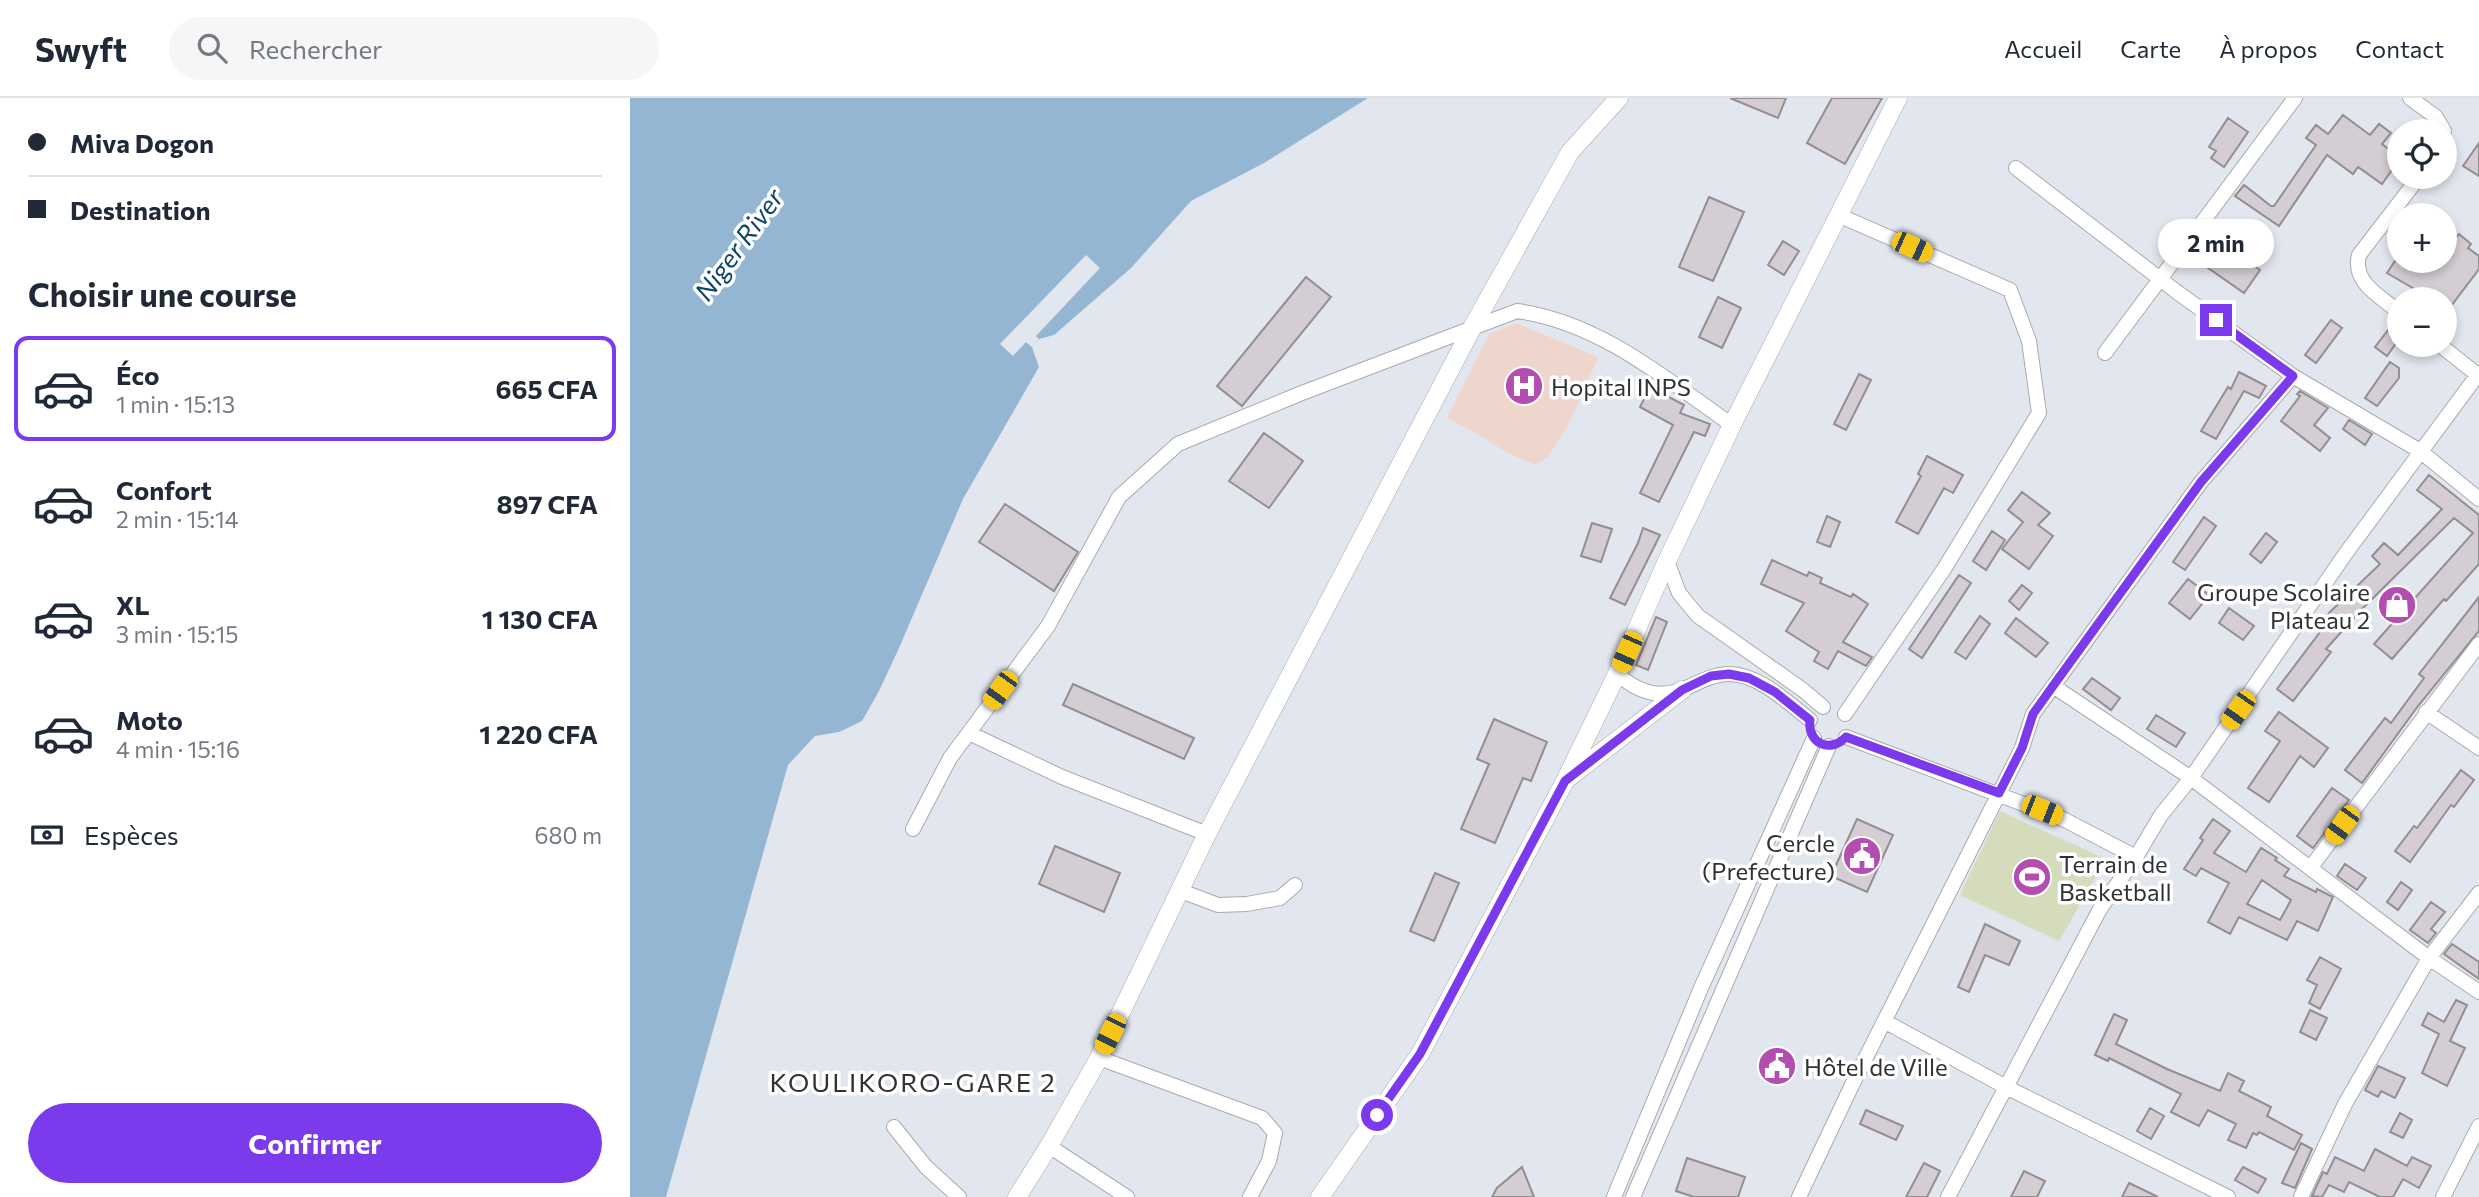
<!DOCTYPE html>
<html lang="fr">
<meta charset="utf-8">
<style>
body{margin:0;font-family:Commissioner,sans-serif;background:#f6f6f7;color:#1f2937;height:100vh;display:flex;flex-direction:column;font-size:26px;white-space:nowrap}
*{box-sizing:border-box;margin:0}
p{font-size:23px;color:#747a83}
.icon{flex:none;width:38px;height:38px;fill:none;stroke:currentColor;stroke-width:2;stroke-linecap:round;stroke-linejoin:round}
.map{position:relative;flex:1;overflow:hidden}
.panel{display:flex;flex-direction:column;background:#fff;width:630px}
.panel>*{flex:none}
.guide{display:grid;align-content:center;height:154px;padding:0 28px;background:#fff}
.buttons{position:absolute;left:1757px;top:21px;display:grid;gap:14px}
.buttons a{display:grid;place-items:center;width:70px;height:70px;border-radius:50%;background:#fff;box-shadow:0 4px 10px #0003;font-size:35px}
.end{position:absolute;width:32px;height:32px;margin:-16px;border:9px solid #7c3aed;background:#fff;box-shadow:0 0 0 4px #fff}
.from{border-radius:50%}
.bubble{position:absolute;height:49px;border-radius:24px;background:#fff;box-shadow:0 4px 10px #0003;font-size:23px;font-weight:700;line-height:49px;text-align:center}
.car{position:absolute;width:21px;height:42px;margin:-21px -10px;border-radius:9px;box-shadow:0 0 5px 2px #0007;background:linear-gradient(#f5c518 24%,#345 0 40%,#f5c518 0 76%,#345 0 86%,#f5c518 0)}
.guide b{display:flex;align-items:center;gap:24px;height:66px;font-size:26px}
.guide b+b{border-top:2px solid #e0e1e3}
.guide i{width:18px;height:18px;background:#1f2937}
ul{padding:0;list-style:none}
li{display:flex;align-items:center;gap:21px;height:105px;margin:0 14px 10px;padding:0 14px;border:4px solid transparent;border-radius:14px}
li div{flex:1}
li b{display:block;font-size:26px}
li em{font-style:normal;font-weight:700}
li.selected{border-color:#7c3aed}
li>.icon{width:63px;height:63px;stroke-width:1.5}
h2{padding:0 28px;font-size:32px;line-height:84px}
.pay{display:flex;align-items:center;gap:18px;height:77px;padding:0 28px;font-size:26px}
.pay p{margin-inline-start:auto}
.cta{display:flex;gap:14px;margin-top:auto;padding:14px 28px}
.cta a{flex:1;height:80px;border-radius:42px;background:#7c3aed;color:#fff;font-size:28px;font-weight:700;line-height:80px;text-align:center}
header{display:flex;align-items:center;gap:42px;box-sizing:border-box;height:98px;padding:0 35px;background:#fff;border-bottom:2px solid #e0e1e3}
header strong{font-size:33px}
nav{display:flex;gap:38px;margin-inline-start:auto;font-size:24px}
.search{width:490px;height:63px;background:#f6f6f7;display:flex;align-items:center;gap:18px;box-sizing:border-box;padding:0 24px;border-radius:38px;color:#747a83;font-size:26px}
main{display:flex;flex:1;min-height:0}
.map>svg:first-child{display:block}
.medical{fill:#eed6cd}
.green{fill:#d4dcbc}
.water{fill:#95b6d2}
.pier{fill:#e2e6ee}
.building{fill:#d4cdd3;stroke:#948d92;stroke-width:2;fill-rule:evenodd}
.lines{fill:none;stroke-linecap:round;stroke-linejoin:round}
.minor-casing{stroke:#a7aab2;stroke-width:16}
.major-casing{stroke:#a7aab2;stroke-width:19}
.minor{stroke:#fff;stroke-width:14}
.major{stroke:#fff;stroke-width:18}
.route{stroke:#7c3aed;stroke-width:9}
.labels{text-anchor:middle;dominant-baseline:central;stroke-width:7;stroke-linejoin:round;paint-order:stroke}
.poi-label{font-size:24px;fill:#2f3134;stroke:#fff;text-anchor:start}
.water-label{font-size:26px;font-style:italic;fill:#0e476b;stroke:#fff}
.neighbourhood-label{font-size:26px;letter-spacing:2px;fill:#2f3134;stroke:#fff}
</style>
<header>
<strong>Swyft</strong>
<div class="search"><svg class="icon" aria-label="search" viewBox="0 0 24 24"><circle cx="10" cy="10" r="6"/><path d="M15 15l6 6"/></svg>Rechercher</div>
<nav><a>Accueil</a><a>Carte</a><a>À propos</a><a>Contact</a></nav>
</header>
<main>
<section class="panel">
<div class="guide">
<b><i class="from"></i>Miva Dogon</b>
<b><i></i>Destination</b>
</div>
<h2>Choisir une course</h2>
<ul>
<li class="selected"><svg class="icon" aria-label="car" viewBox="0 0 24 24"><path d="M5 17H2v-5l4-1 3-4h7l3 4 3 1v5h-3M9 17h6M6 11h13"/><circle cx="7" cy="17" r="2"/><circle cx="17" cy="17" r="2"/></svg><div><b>Éco</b><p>1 min · 15:13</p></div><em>665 CFA</em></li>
<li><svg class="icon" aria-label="car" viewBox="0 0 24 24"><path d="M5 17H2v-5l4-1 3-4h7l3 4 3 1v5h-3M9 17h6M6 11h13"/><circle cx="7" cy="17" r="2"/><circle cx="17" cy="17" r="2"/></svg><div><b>Confort</b><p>2 min · 15:14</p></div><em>897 CFA</em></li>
<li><svg class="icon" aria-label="car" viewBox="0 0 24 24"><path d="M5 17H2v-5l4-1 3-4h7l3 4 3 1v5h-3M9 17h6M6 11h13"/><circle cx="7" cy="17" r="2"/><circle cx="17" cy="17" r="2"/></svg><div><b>XL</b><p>3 min · 15:15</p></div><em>1 130 CFA</em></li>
<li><svg class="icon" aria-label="car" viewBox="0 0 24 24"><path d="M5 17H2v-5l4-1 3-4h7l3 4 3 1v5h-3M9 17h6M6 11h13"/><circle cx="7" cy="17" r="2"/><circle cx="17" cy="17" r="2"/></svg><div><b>Moto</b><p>4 min · 15:16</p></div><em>1 220 CFA</em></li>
</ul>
<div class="pay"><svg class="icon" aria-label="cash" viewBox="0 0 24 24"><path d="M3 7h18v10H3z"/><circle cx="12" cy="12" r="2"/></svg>Espèces<p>680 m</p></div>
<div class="cta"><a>Confirmer</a></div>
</section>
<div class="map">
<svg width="1849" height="1099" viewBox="0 0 1849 1099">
<rect width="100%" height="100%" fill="#e2e6ee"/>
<!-- medical -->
<path class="medical" d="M886 225 968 259 943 318 919 358 905 367 876 354 844 334 817 320 859 236Z"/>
<!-- green -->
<path class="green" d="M1370 713 1476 761 1429 843 1330 797Z"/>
<!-- water -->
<path class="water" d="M0 0H738L634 65 561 103 501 170 424 237 409 241 402 249 409 269 333 401 269 550 249 593 232 623 209 634 185 638 158 667 36 1099H0Z"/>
<!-- pier -->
<path class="pier" d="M456 157 470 170 406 238 409 241 402 249 396 244 383 258 370 246Z"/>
<!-- building -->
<path class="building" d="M1100 0H1156L1148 20Z
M1202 0H1252L1215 66 1177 45Z
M1713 17 1740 37 1749 26 1761 35 1752 46 1769 59V62L1752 86 1728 69 1723 76 1697 57 1649 128 1605 98 1614 87 1641 108H1644L1686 47 1676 40 1686 27 1698 36Z
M1598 20 1618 34 1594 69 1581 60 1586 53 1579 49Z
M1849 45V78L1833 68Z
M1079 99 1114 114 1083 183 1049 169Z
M1609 126 1616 142 1607 146 1623 158 1619 164 1630 172 1614 195 1561 158 1572 141Z
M1829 136 1841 146 1838 150 1849 158V171L1815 216V201H1790L1793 196 1757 175 1765 163H1786L1802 172 1808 163H1815V153Z
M1153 143 1169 153 1154 177 1138 167Z
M676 179 701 199 612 308 587 288Z
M1088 199 1111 210 1092 250 1069 239Z
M1701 222 1712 230 1686 265 1675 257Z
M1765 223H1769V241L1757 258 1745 249Z
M1760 264 1769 270V280L1747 308 1735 300Z
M1609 274 1636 288 1629 300 1614 293 1586 341 1571 333 1598 289 1601 291Z
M1229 276 1241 282 1216 332 1204 326Z
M1020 289 1054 307 1050 315 1080 326 1075 338 1064 334 1029 404 1010 395 1043 327 1010 309Z
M1670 293 1698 310 1684 327 1700 340 1690 353 1651 323 1670 298 1667 296Z
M1719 322 1742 336 1735 347 1713 331Z
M634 335 673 363 639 410 599 383Z
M1297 358 1333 377 1323 395 1314 390 1288 436 1266 424 1291 378 1288 376Z
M1799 377 1849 417V466L1816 503 1814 501 1762 561 1744 546 1843 435 1824 420 1731 512 1696 551 1701 554 1663 603 1647 591 1690 534 1687 532 1700 514 1750 466 1742 458 1754 445 1768 457 1812 411 1787 392Z
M1392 394 1420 415 1408 427 1423 438 1399 471 1372 451 1393 424 1378 412Z
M375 406 448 454 424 493 349 444Z
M1197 418 1210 424 1200 449 1187 444Z
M1574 419 1586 428 1555 472 1543 464Z
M962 425 982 431 971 464 951 458Z
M1013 430 1030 437 995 507 980 500 1008 445Z
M1362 433 1375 442 1356 472 1343 463Z
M1636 435 1647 444 1631 465 1620 456Z
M1142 462 1177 478 1179 474 1192 480 1190 485 1221 499 1223 496 1238 506 1213 544 1242 559 1236 568 1208 553 1198 571 1184 563 1189 554 1156 533 1174 505 1131 486Z
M1329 477 1341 485 1292 560 1279 551Z
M1558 481 1579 497 1560 521 1539 505Z
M1392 487 1402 495 1389 512 1379 503Z
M1849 499V533L1788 608 1732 685 1715 672 1755 620 1761 625 1794 580 1789 576Z
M1599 510 1624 528 1613 542 1589 525Z
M1350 518 1360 526 1336 561 1325 554Z
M1026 519 1037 524 1018 572 1006 567Z
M1386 520 1418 545 1406 559 1375 535Z
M1462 580 1490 600 1481 612 1453 591Z
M443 586 564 640 554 661 433 607Z
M1649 614 1698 650 1684 669 1670 658 1639 704 1618 690 1650 643 1635 633Z
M1526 617 1555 635 1546 649 1517 631Z
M864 621 917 644 901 683 893 680 865 745 831 731 859 666 847 661Z
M1831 672 1844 682 1824 709 1821 707 1780 764 1765 753 1784 728 1787 730Z
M1702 690 1719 702 1683 750 1667 738Z
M1227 721 1263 737 1237 794 1201 778Z
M1583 721 1600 733 1584 755 1616 774 1631 750 1647 760 1645 762 1659 771 1654 778 1686 794 1687 791 1703 799 1688 833 1667 823 1657 842 1609 819 1600 836 1578 824 1599 785 1571 770 1566 778 1554 771 1573 742 1570 740ZM1632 782 1661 802 1650 822 1617 806Z
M425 748 490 775 474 814 409 786Z
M1715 766 1736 780 1727 792 1707 778Z
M805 775 829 785 804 843 780 833Z
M1771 784 1782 792 1768 812 1757 804Z
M1801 804 1815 814 1801 831 1806 835 1798 845 1780 832Z
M1355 826 1390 843 1379 867 1355 857 1339 894 1328 889Z
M1822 846 1849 864V881L1814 856Z
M1690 859 1711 871 1690 911 1679 905 1687 887 1677 882Z
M1826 902 1837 907 1820 943 1835 950 1817 988 1792 975 1809 936 1792 927 1798 915 1814 924Z
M1680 912 1697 920 1686 942 1670 934Z
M1484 916 1497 922 1486 946 1537 971 1590 993 1598 975 1614 983 1609 993 1641 1009 1637 1018 1672 1037 1664 1052 1629 1034 1627 1037 1623 1035 1616 1050 1598 1042 1606 1026 1578 1012 1569 1028 1541 1014 1551 996 1479 960 1478 963 1465 957Z
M1748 968 1775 980 1765 1000 1751 993 1748 999 1735 992Z
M1520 1010 1534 1018 1521 1041 1507 1033Z
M1236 1012 1273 1028 1266 1042 1230 1026Z
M1770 1015 1782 1022 1773 1040 1760 1034Z
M1671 1045 1682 1051 1665 1090 1652 1085Z
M1745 1051 1777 1068 1782 1059 1801 1068 1789 1090 1773 1081 1763 1099H1750L1719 1084 1714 1094 1699 1087 1692 1099 1682 1098 1693 1074 1697 1076 1705 1059 1734 1073Z
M1057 1060 1115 1079 1108 1099H1064L1046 1093Z
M1294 1065 1310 1073 1297 1099H1276Z
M892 1069 904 1099H862L867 1090Z
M1613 1069 1636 1081 1628 1095 1605 1082Z
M1394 1073 1415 1083 1407 1099H1381Z
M1499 1085 1528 1099H1492Z"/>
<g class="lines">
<!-- minor casing -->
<g class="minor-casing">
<path id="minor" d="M1780 0 1806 19 1814 33
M1386 70 1547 194 1663 278 1790 353 1849 401
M1208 117 1380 192 1399 243 1409 315 1314 471 1215 616
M1769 214C1750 198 1722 185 1729 157L1789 79
M1810 247 1849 278
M1475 255 1665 0
M1037 463 1049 495 1068 518 1173 592 1193 609
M987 576C1008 594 1029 602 1056 590 1070 584 1081 577 1097 576 1128 575 1157 604 1180 622
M1423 588 1561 680 1799 860 1849 894
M1796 614 1849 650
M339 635 432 679 577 736
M1216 639 1433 721 1506 759
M283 731 320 660 418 528 489 399 548 346 672 295 887 213C969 224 1036 281 1102 327
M1681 769 1849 546
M551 793 588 807 617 806 650 800 665 787
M1254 923 1376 989 1598 1099
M469 960 632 1020 645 1035 639 1063 620 1099
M264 1029 296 1069 329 1099
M419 1048 497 1099
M984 1099 1071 890 1184 640
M1003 1099 1199 648
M1169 1099 1222 987 1392 650 1403 616 1571 384 1663 278
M1318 1099 1470 811 1506 759 1531 717 1561 680 1716 455 1849 275
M1671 1099 1715 1006 1799 860 1849 795
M1813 1099 1849 1028"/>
</g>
<!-- major casing -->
<g class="major-casing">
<path id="major" d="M937 681 1052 592
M387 1099 419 1048 469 960 577 736 842 230 940 54 989 0
M690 1099 790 956 935 683 987 576 1037 463 1102 327 1268 0"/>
</g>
<!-- minor -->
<use href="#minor" class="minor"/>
<!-- major -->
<use href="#major" class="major"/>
</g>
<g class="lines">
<!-- route -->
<path class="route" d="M747 1017 790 956 935 683 1052 592 1081 578 1099 576 1119 580 1145 594 1180 622C1177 645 1200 656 1216 639L1369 695 1392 650 1403 616 1423 588 1571 384 1663 278 1586 222"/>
</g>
<!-- icons -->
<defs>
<g id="hospital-disc" transform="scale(2.0125)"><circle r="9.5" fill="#b44db0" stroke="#fff"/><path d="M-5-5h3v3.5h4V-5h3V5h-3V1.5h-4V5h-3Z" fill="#fff"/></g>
<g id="shop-disc" transform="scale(2.0125)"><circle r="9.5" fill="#b44db0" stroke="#fff"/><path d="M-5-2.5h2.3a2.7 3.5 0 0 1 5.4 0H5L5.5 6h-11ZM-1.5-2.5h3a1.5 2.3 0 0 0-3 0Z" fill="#fff"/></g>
<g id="civic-disc" transform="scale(2.0125)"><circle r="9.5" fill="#b44db0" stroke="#fff"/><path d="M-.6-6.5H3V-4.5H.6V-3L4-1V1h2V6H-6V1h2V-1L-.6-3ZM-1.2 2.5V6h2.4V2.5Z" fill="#fff"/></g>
<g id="stadium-disc" transform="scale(2.0125)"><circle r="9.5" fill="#b44db0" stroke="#fff"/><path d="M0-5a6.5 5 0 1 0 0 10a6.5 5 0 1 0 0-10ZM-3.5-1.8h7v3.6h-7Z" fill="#fff"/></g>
</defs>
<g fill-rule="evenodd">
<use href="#hospital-disc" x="894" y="288"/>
<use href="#shop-disc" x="1767" y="507"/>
<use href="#civic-disc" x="1232" y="758"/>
<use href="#stadium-disc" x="1402" y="779"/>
<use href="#civic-disc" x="1147" y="968"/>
</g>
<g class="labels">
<!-- poi labels -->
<g class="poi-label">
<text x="921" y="288">Hopital INPS</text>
<text x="1740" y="493" text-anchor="end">Groupe Scolaire<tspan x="1740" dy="28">Plateau 2</tspan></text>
<text x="1205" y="744" text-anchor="end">Cercle<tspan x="1205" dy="28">(Prefecture)</tspan></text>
<text x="1429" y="765">Terrain de<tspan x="1429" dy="28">Basketball</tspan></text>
<text x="1174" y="968">Hôtel de Ville</text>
</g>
<!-- water labels -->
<g class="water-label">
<text transform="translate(108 146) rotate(-54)">Niger River</text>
</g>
<!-- neighbourhood labels -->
<g class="neighbourhood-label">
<text x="283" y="983">KOULIKORO-GARE 2</text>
</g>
</g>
</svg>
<div class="buttons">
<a><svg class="icon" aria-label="locate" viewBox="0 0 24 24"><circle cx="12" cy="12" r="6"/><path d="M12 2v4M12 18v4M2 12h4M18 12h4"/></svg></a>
<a>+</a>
<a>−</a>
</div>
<i class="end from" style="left:747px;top:1017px"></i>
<i class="end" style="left:1586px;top:222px"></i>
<div class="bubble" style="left:1528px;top:121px;width:116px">2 min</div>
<i class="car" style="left:1282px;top:149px;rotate:114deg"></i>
<i class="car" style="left:997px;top:554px;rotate:204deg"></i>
<i class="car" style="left:370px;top:592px;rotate:216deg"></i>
<i class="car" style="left:1608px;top:612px;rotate:215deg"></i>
<i class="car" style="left:1412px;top:712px;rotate:112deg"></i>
<i class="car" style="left:1712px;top:727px;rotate:216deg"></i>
<i class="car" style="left:480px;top:936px;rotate:206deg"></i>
</div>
</main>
